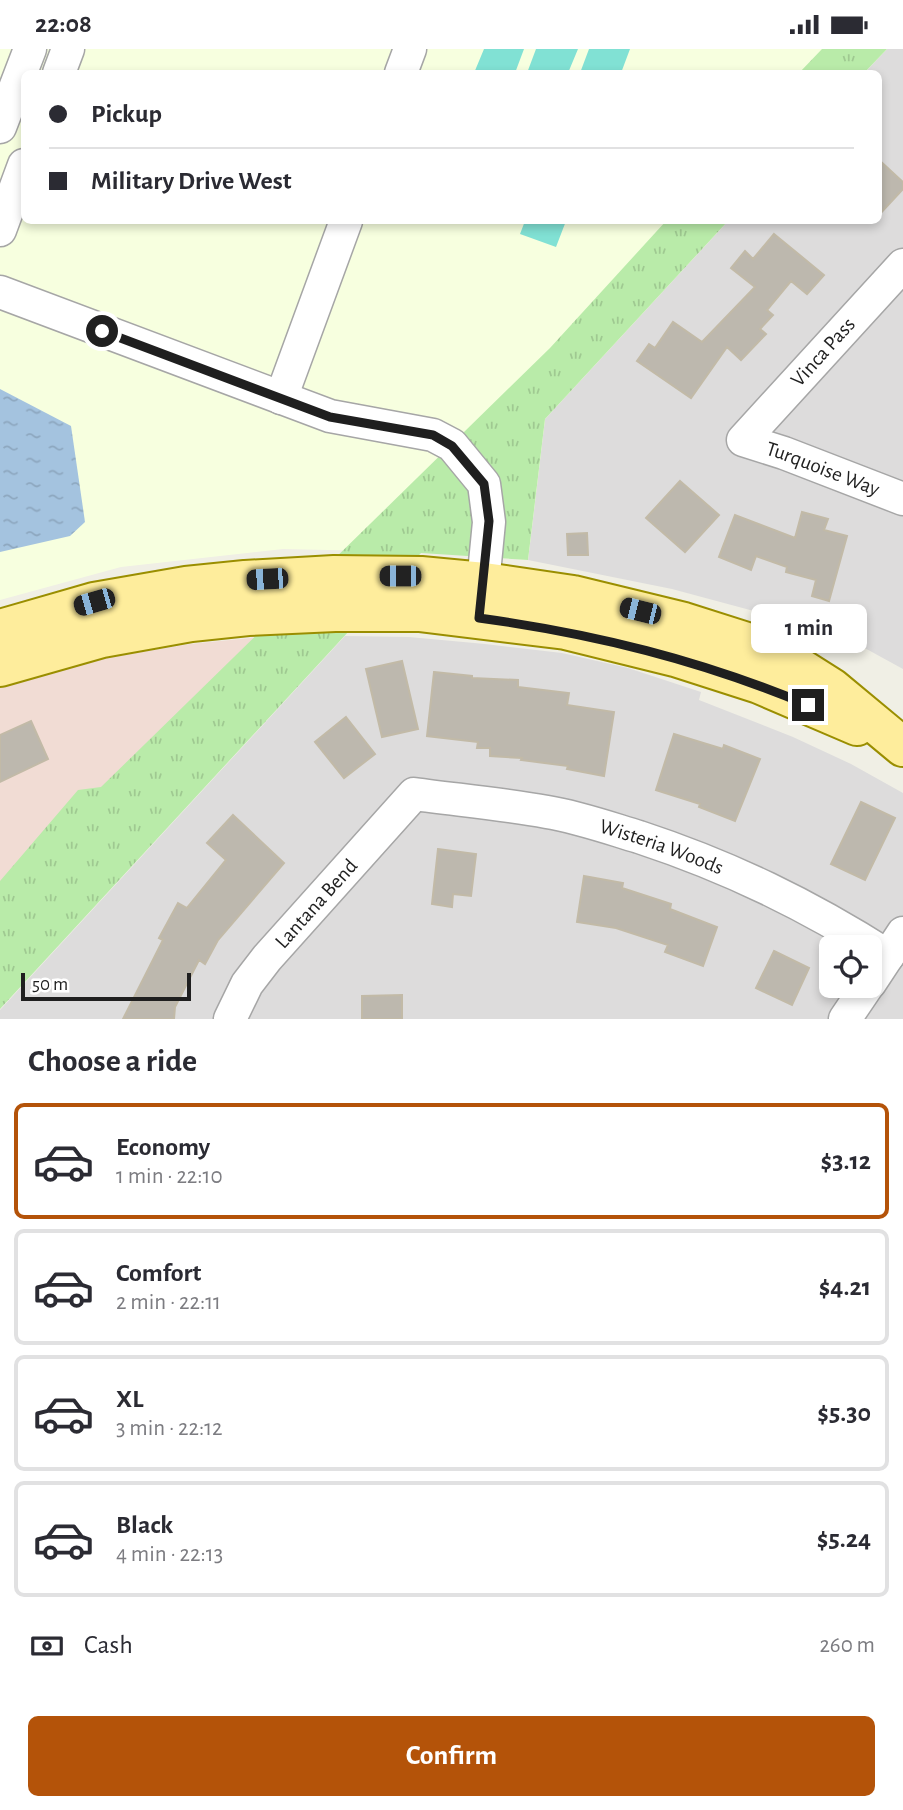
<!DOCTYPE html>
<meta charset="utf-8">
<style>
body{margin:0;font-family:"Alegreya Sans",sans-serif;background:#f2f2f3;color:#2b2b33;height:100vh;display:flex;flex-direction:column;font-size:26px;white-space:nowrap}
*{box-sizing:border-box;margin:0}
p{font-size:23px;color:#7c7c81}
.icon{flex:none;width:38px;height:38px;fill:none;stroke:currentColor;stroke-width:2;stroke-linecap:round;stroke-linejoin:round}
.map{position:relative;height:970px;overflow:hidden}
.sheet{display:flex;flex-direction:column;background:#fff;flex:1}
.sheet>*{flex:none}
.hud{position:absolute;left:21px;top:21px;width:861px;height:154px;border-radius:10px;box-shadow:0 4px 10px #0003;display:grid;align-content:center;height:154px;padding:0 28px;background:#fff}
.tools{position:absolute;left:819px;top:886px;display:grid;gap:14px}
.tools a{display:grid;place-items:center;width:63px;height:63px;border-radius:10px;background:#fff;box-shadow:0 4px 10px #0003;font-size:35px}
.scale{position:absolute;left:21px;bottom:18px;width:170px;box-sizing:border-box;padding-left:7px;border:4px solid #1f1f1f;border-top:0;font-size:19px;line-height:24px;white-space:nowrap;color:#1f1f1f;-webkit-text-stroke:5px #fff;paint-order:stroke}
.end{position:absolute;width:32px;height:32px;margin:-16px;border:9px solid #1f1f1f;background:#fff;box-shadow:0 0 0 4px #fff}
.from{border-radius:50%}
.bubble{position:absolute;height:49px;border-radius:10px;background:#fff;box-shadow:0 4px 10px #0003;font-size:23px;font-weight:700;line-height:49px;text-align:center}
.car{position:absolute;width:21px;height:42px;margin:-21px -10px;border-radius:9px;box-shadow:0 0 5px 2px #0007;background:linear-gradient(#222 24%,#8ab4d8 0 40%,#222 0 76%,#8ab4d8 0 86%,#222 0)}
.hud b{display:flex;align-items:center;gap:24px;height:66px;font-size:26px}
.hud b+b{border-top:2px solid #e1e1e2}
.hud i{width:18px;height:18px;background:#2b2b33}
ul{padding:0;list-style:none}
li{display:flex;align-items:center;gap:21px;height:116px;margin:0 14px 10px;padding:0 14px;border:4px solid #e1e1e2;border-radius:10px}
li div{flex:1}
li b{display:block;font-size:26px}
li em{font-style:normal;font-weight:700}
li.current{border-color:#b45309}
li>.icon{width:63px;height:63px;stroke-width:1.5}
h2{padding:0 28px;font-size:32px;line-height:84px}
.pay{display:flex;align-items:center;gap:18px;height:77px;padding:0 28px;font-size:26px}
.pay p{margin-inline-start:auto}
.button{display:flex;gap:14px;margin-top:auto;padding:14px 28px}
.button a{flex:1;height:80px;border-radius:10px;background:#b45309;color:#fff;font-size:28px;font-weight:700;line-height:80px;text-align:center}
.status{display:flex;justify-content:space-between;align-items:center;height:49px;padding:0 35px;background:#fff;direction:ltr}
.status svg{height:19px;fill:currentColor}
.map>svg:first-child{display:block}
.residential{fill:#dddcdc;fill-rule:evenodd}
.commercial{fill:#f1dcd4}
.education{fill:#f7ffdf}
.grass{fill:url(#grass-tufts)}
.pitch{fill:#81e1d4}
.water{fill:url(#water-ripples)}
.building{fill:#bdb8ae;stroke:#c2baa7;stroke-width:2}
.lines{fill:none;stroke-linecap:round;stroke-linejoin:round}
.minor-casing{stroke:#a6a6a6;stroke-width:35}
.major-casing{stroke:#9a8e00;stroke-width:42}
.minor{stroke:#fff;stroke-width:32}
.major{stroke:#feed9c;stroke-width:38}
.route{stroke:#1f1f1f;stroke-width:9}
.labels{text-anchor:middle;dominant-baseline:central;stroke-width:7;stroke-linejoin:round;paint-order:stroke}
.street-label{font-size:21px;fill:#1f1f1f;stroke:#fff}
</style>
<div class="status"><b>22:08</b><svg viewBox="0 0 49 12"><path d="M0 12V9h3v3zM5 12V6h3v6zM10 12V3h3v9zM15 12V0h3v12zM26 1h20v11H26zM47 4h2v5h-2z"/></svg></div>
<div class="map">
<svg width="903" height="970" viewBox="0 0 903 970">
<defs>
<pattern id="grass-tufts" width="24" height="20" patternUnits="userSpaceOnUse" patternTransform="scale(1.75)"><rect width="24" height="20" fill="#b9eba9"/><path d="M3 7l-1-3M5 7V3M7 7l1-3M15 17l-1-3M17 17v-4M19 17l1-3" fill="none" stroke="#9fc991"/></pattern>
<pattern id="water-ripples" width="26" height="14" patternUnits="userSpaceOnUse" patternTransform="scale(1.75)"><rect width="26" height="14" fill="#a4c3df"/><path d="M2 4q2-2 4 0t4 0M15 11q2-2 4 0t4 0" fill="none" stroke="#8da7bf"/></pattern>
</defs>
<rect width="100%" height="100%" fill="#f0efe5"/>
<!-- residential -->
<path class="residential" d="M887 0H903V620L839 585 672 540 528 511 545 370 728 172H878V24H864Z
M345 587 409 588 485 595 562 604 628 619 701 643 699 651 793 688 851 715 903 744V970H0V961ZM831 898H870V936H831Z"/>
<!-- commercial -->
<path class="commercial" d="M280 586 0 887V638L29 629 106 609 190 595Z"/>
<!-- education -->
<path class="education" d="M0 0H887L864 24H24V172H728L545 370 528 511 421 503 283 500 121 518 0 551Z"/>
<!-- grass -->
<path class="grass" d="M822 0H887L864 24H799Z
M666 172H728L545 370 528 511 421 504 0 960V832L78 741 101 738 550 299Z"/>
<!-- pitch -->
<path class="pitch" d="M484 0H524L515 24H474Z
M536 0H578L568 24H527Z
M589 0H630L621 24H580Z
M525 172H566L556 198 520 185Z"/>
<!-- water -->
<path class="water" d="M0 340 71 377 85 473 70 487 0 503Z"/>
<!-- building -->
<path class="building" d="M878 110 903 133V140L878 167Z
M774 185 824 226 807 245 791 232 767 261 773 266 760 280 766 285 741 311 727 298 691 349 637 312 649 295 655 299 673 273 702 293 755 238 731 219 745 202 753 210Z
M680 432 719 466 685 503 646 469Z
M802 463 828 470 824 481 847 487 829 552 812 547 816 531 786 523 787 518 756 507 751 521 719 508 735 466 795 489Z
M587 484 588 506H568L567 485Z
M402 612 418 680 382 688 366 620Z
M434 623 472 627V629L518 631V638L569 644 567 656 614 663 604 727 567 720 568 717 521 711 522 709 490 707V699H477L478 693 427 687Z
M346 668 375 705 344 729 315 693Z
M31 672 48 710 0 733V686Z
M674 685 723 700 724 696 760 710 735 772 699 758 700 755 656 741Z
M861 753 895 769 865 831 831 815Z
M233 766 284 814 218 891 205 915 199 911 175 958 174 970H123L163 891 159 889 178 854 187 859 226 811 207 794Z
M438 800 476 805 471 847 453 845 452 858 432 855Z
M584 827 623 834 622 839 671 855 670 860 717 878 703 917 665 903 668 896 616 879 577 873Z
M774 902 809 919 792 956 756 939Z
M402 946V970H362V947Z"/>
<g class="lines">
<!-- minor casing -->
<g class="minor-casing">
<g id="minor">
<path d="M59 24 68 0"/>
<path d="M401 24 410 0"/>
<path d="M0 78 30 0"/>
<path d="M0 181 24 116"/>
<path id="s1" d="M903 216 743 391 784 404 903 450"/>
<path d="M0 243 330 367 433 386 452 396 484 435 489 473 481 555"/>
<path d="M281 349 346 172"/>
<path d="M870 934 903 884"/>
<path id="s2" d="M230 970 247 935 267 909 414 745C458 751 503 755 547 763 578 768 609 779 639 788 730 818 808 856 888 907"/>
<path d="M845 970 868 936"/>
</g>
</g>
<!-- major casing -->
<g class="major-casing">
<path id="major" d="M0 580 94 553 186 537 245 531 334 526 421 527 484 533 573 546 684 573 772 601 832 639 903 698
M0 618 102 589 191 573 248 567 335 563H419L566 581 675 608 759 635 857 677"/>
</g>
<!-- minor -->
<use href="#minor" class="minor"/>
<!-- major -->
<use href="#major" class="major"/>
</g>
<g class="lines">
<!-- route -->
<path class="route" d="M102 282 330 368 433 386 452 397 484 435 489 472 479 569C595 585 700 611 808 656"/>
</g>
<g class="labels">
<!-- street labels -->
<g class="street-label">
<text transform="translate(823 303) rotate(-48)">Vinca Pass</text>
<text stroke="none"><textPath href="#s1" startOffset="322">Turquoise Way</textPath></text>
<text stroke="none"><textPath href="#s2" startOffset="546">Wisteria Woods</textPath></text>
<text stroke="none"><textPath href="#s2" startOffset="145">Lantana Bend</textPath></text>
</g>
</g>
</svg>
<div class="tools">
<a><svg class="icon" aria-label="locate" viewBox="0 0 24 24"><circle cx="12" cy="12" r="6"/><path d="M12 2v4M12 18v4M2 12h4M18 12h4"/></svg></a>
</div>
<div class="scale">50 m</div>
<i class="end from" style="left:102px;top:282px"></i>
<i class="end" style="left:808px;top:656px"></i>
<div class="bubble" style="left:751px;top:555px;width:116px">1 min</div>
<i class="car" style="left:400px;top:527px;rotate:270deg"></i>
<i class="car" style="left:267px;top:530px;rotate:267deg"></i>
<i class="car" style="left:94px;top:553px;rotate:254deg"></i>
<i class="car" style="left:640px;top:562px;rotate:284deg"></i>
<div class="hud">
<b><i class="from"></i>Pickup</b>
<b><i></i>Military Drive West</b>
</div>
</div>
<section class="sheet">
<h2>Choose a ride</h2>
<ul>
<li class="current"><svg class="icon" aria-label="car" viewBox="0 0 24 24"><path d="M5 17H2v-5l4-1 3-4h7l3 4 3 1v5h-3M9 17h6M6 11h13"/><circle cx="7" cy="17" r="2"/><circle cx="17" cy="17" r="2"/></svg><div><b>Economy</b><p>1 min · 22:10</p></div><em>$3.12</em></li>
<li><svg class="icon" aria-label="car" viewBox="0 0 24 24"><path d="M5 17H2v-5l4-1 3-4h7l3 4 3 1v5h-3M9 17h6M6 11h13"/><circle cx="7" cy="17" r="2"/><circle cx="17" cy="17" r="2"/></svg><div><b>Comfort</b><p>2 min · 22:11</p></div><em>$4.21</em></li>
<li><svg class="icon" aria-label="car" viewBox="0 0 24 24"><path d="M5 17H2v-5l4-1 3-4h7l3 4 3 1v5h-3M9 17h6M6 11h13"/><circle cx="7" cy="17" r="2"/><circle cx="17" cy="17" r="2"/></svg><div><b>XL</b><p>3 min · 22:12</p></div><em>$5.30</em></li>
<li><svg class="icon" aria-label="car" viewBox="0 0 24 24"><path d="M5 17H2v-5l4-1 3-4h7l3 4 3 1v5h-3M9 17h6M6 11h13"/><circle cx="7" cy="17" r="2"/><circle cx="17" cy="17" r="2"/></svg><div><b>Black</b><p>4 min · 22:13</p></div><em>$5.24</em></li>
</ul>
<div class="pay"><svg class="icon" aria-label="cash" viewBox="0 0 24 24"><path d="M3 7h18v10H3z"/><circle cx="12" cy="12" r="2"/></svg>Cash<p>260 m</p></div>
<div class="button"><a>Confirm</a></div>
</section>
